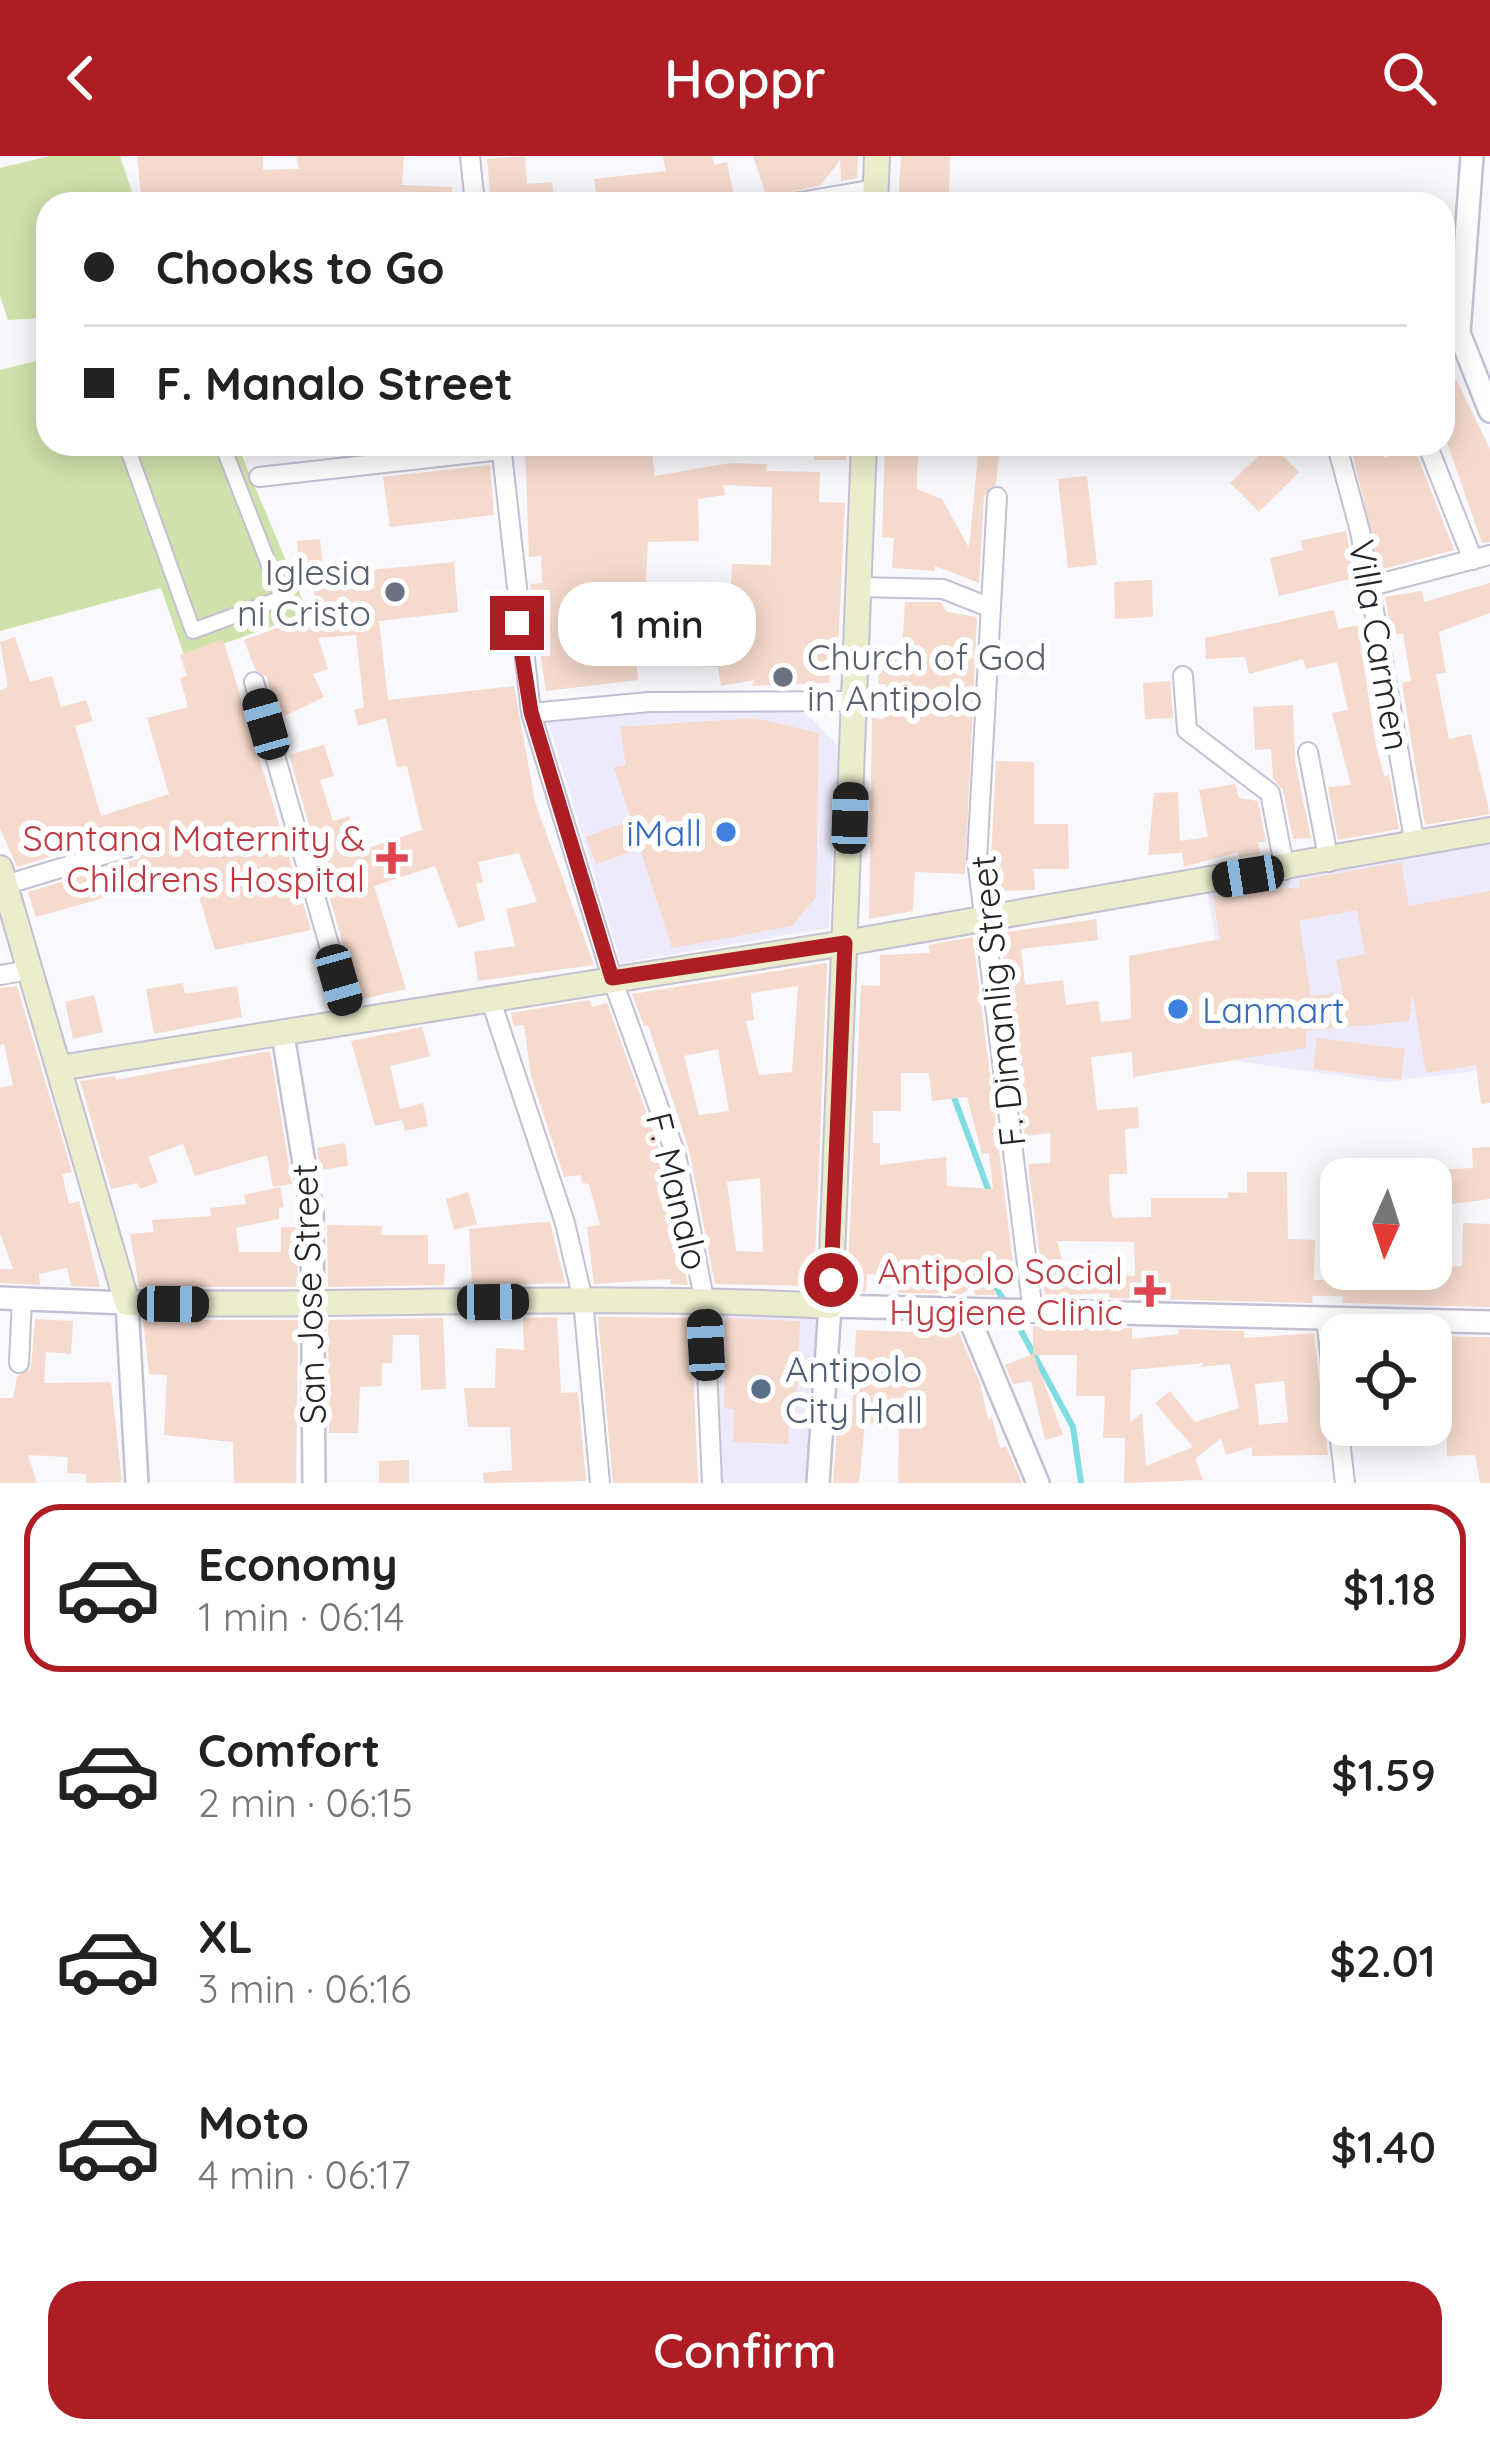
<!DOCTYPE html>
<meta charset="utf-8">
<style>
body{margin:0;font-family:Quicksand,sans-serif;background:#f2f2f2;color:#222;height:100vh;display:flex;flex-direction:column;font-size:45px;white-space:nowrap}
*{box-sizing:border-box;margin:0}
p{font-size:39px;color:#767676}
.icon{flex:none;width:66px;height:66px;fill:none;stroke:currentColor;stroke-width:2;stroke-linecap:round;stroke-linejoin:round}
.map{position:relative;height:1327px;overflow:hidden}
.details{display:flex;flex-direction:column;background:#fff;flex:1}
.details>*{flex:none}
.hud{position:absolute;left:36px;top:36px;width:1419px;height:264px;border-radius:36px;box-shadow:0 6px 30px #0003;display:grid;align-content:center;height:264px;padding:0 48px;background:#fff}
.needle{width:78px;rotate:183deg}
.buttons{position:absolute;left:1320px;top:1002px;display:grid;gap:24px}
.buttons a{display:grid;place-items:center;width:132px;height:132px;border-radius:24px;background:#fff;box-shadow:0 6px 30px #0003;font-size:60px}
.end{position:absolute;width:54px;height:54px;margin:-27px;border:15px solid #ae1c24;background:#fff;box-shadow:0 0 0 6px #fff}
.from{border-radius:50%}
.bubble{position:absolute;height:84px;border-radius:36px;background:#fff;box-shadow:0 6px 30px #0003;font-size:39px;font-weight:600;line-height:84px;text-align:center}
.car{position:absolute;width:36px;height:72px;margin:-36px -18px;border-radius:15px;box-shadow:0 0 9px 3px #0007;background:linear-gradient(#222 24%,#8ab4d8 0 40%,#222 0 76%,#8ab4d8 0 86%,#222 0)}
.hud b{display:flex;align-items:center;gap:42px;height:114px;font-size:45px}
.hud b+b{border-top:3px solid #e0e0e0}
.hud i{width:30px;height:30px;background:#222}
ul{padding:21px 0 0;list-style:none}
li{display:flex;align-items:center;gap:36px;height:168px;margin:0 24px 18px;padding:0 24px;border:6px solid transparent;border-radius:36px}
li div{flex:1}
li b{display:block;font-size:45px}
li em{font-style:normal;font-weight:600}
li.on{border-color:#ae1c24}
li>.icon{width:108px;height:108px;stroke-width:1.5}
.button{display:flex;gap:24px;margin-top:auto;padding:24px 48px}
.button a{flex:1;height:138px;border-radius:36px;background:#ae1c24;color:#fff;font-size:48px;font-weight:600;line-height:138px;text-align:center}
header{display:flex;justify-content:space-between;align-items:center;height:156px;padding:0 48px;background:#ae1c24;color:#fff;font-size:54px;font-weight:600}
.map>svg:first-child{display:block}
.built{fill:#edeafb}
.green{fill:#d0e2ac}
.lines{fill:none;stroke-linecap:round;stroke-linejoin:round}
.stream{stroke:#7fdce2;stroke-width:6}
.building{fill:#f6dacd;fill-rule:evenodd}
.pedestrian-casing{stroke:#c4c0d4;stroke-width:18}
.minor-casing{stroke:#c4c0d4;stroke-width:22}
.tertiary-casing{stroke:#c4c0d4;stroke-width:26}
.secondary-casing{stroke:#c4c0d4;stroke-width:28}
.pedestrian{stroke:#fff;stroke-width:14}
.minor{stroke:#fff;stroke-width:18}
.tertiary{stroke:#fff;stroke-width:21}
.secondary{stroke:#ecedcd;stroke-width:24}
.route{stroke:#ae1c24;stroke-width:15}
.worship-dot{fill:#6b7280;stroke:#fff;stroke-width:4.5}
.shop-dot{fill:#3f7fe0;stroke:#fff;stroke-width:4.5}
.health-dot{fill:#e0444e;stroke:#fff;stroke-width:4.5}
.service-dot{fill:#5c6f8a;stroke:#fff;stroke-width:4.5}
.labels{text-anchor:middle;dominant-baseline:central;stroke-width:12;stroke-linejoin:round;paint-order:stroke}
.worship-label{font-size:36px;fill:#5b616d;stroke:#fff;text-anchor:end}
.street-label{font-size:36px;fill:#26252c;stroke:#fff}
.shop-label{font-size:36px;fill:#366cbe;stroke:#fff;text-anchor:end}
.health-label{font-size:36px;fill:#be3a42;stroke:#fff;text-anchor:end}
.service-label{font-size:36px;fill:#4e5e75;stroke:#fff;text-anchor:start}
</style>
<header><svg class="icon" aria-label="back" viewBox="0 0 24 24"><path d="M15 5l-7 7 7 7"/></svg>Hoppr<svg class="icon" aria-label="search" viewBox="0 0 24 24"><circle cx="10" cy="10" r="6"/><path d="M15 15l6 6"/></svg></header>
<div class="map">
<svg width="1490" height="1327" viewBox="0 0 1490 1327">
<rect width="100%" height="100%" fill="#f9f8fc"/>
<!-- built -->
<path class="built" d="M651 553 806 557 838 590 829 772 621 807 548 565Z
M1490 682V913L1385 926 1236 905 1207 734Z
M720 1154 816 1159 807 1327H719Z"/>
<!-- green -->
<path class="green" d="M50 0H120L136 48H48V177L42 162 8 164 0 140V12Z
M48 202V288H237L308 457 185 502 161 432 0 475V214Z"/>
<g class="lines">
<!-- stream -->
<path class="stream" d="M952 936 991 1041
M990 1122 1005 1146
M1019 1171 1073 1271 1081 1327"/>
</g>
<!-- building -->
<path class="building" d="M137 0H263V14L299 13 296 0H404L402 29 452 31 451 48H189V41L168 43V37L141 39Z
M525 0 527 28 552 26 554 48H491L487 3Z
M663 0H712L714 9 727 6 733 36 700 43 701 48H598L594 23 666 15Z
M753 0H858L857 22 841 25 840 4 821 29 767 42Z
M901 0H950L949 48H898Z
M1443 196 1490 293V386L1482 387 1443 275Z
M525 288H651L655 320 730 307 767 308 766 315 820 316 819 346 845 347 838 494H831L829 527 752 530 754 524 721 530 718 511 693 510 702 453 730 454 732 408 771 409 772 331 723 329 725 339 698 343 699 385 648 386 642 491 635 493 638 524 546 535 530 428 542 427 541 400 529 401Z
M815 288H846V304H814Z
M885 288H918L917 333 942 343 969 392 979 288H1000L996 328 984 340 979 427 935 410V415L892 412 894 382 882 381Z
M1271 288 1299 316 1259 356 1230 327Z
M1380 288 1384 302 1414 291 1454 394 1380 414 1351 292Z
M490 309 494 359 390 371 383 321Z
M1087 320 1097 409 1068 412 1058 323Z
M1346 375 1354 422 1279 440 1270 402 1303 394 1300 385Z
M320 383 323 412 348 409 349 416 359 415 454 406 458 456 379 465 388 544 514 530 535 646 594 809 478 825 474 796 515 790 506 753 537 746 519 697 478 706 483 726 476 728 485 764 458 772 435 710 374 730 406 833 359 844 289 599 324 589 334 620 320 624 333 665 349 660 359 695 422 674 407 610 397 611 386 562 358 570 354 554 364 551 356 479 318 482 328 513 313 518 324 541 278 563 267 521 255 513 244 484 316 458 313 422 300 423 297 385Z
M1152 424 1153 461 1115 463 1114 426Z
M1490 427V457L1439 476 1446 517 1436 518 1449 583 1471 578 1490 658 1425 669 1402 527 1411 525 1403 477 1392 479 1385 441 1422 435 1424 446Z
M905 446H940L947 456 977 461 965 718 915 716 913 755 869 763 872 562 884 563 886 528H878L880 495 902 496Z
M1334 454 1338 473 1358 469 1375 585 1384 620 1389 619 1399 673 1338 684 1328 631 1351 629 1332 557 1348 554 1337 506 1306 513 1303 503 1249 518 1245 501 1206 503 1205 482Z
M15 481 30 526 52 520 61 551 86 544 93 565 75 570 101 660 169 638 147 562 188 551 180 522 187 520 180 499 223 483 311 774 215 794 192 717 36 761 28 736 140 702 149 686 132 676 17 711 0 672V534L8 531 0 486Z
M1170 525 1173 562 1145 563 1143 527Z
M1293 549 1295 606 1311 682 1293 683 1283 634 1273 622 1271 593 1255 594 1253 551Z
M754 562 819 577 816 741 792 770 672 792 640 693 596 708 586 681 631 664 614 611 626 609 620 571Z
M996 605 1034 606V668H1068L1069 713H1034L1035 734 995 735 991 703Z
M1235 628 1239 642 1258 645 1266 686H1258L1260 698 1239 701 1238 696 1184 711 1182 697 1148 699 1154 637 1178 636 1180 685 1208 681 1199 634Z
M1401 706 1409 750 1490 735V947L1481 948 1476 909 1426 917 1412 837 1409 865 1306 875V892L1133 921 1132 896 1091 901 1097 954 1138 951 1139 972 1125 973 1127 1018H1109L1110 1047 1113 1062 1151 1061V1042H1228V1036L1247 1037V1016H1287L1288 1083 1315 1084 1314 1124 1412 1122V1113L1462 1110 1463 1067 1490 1068V1151L1342 1147 1343 1140H1312L1313 1147 1109 1142V1137L1045 1140 1028 1008 1050 1007V977L1025 980 1000 777 1096 763 1098 784 1021 793 1025 829 1063 824 1066 849 1098 845 1101 866 1131 863 1129 800 1220 783 1213 740 1300 731 1299 724ZM1357 754 1365 798 1336 804 1343 837 1311 840 1299 765ZM1057 1085 1134 1086 1135 1120 1065 1115Z
M973 781 1013 1108 993 1112 995 1139H976L972 1131 962 1138 898 1137V1120L867 1118 866 1136 847 1135 861 829 880 830V799L930 797 929 789ZM901 917H929L932 945 967 941 982 998 989 997 993 1033 947 1030 946 1001 880 1009V987H873V955H901Z
M827 807 814 1130 715 1128 689 994 648 869 644 870 632 838ZM798 830 792 916 759 919 746 865 754 864 751 837ZM718 893 729 955 699 959 684 900ZM760 1022 763 1096 736 1095 727 1026Z
M183 827 185 838 237 830 242 861 154 878 146 833Z
M17 830 72 1016 62 1018 69 1048 79 1045 100 1131 71 1130 67 1112 39 1118 40 1129 0 1127V1113H13L0 1077V932L13 929 4 888 0 889V832Z
M94 839 103 876 73 883 65 846Z
M590 844 592 851 607 847 663 1003 688 1129 670 1128 671 1123 594 1128 587 1071 600 1069 589 1028 582 1027 581 1019 564 1021 531 920 524 869 514 870 511 857Z
M422 871 430 900 390 910 400 953 423 947 428 970 405 975 402 964 375 970 351 885Z
M1317 882 1405 893 1401 924 1313 913Z
M270 895 292 1028 273 1031 267 999 195 1020 183 988 148 1001 158 1026 140 1033 137 1027 111 1033 80 925 115 920 116 924Z
M345 987 348 1010 320 1014 317 992Z
M1490 991V1043L1436 1050 1431 1014 1473 1012 1472 992Z
M280 1031 284 1051 279 1052V1063L236 1072 239 1096H281V1071H297L298 1131H139L130 1078 154 1076 152 1064 211 1060 210 1052 246 1048 244 1039Z
M468 1036 477 1068 454 1074 446 1043Z
M543 1066H550L565 1127 472 1129 469 1073Z
M327 1069 382 1070 381 1079H428V1108H445L444 1129 328 1131Z
M557 1161 561 1237 578 1236 586 1325 484 1327 483 1317 512 1314 510 1271H468L464 1232H495L496 1192 524 1194 523 1162Z
M598 1161 691 1162 698 1327H613Z
M443 1162 446 1233 421 1234 419 1179H393L392 1207H382V1230L360 1231 358 1277H329L328 1164Z
M725 1162 800 1165 796 1263H789L788 1288 733 1286 734 1253 724 1252Z
M35 1163 73 1165 71 1198 46 1196 44 1227 111 1226 122 1326 86 1327V1318L67 1317 68 1301 28 1299 37 1327H0V1242H13L17 1220 31 1213Z
M143 1164H298L296 1327H234L233 1286 164 1279 167 1219 149 1218Z
M911 1167 955 1168 980 1227 988 1263 992 1262 1000 1292 1006 1290 1022 1327H898L899 1270 865 1267 859 1327H833L838 1259 852 1260 856 1174 911 1176Z
M1033 1170 1132 1172V1183L1179 1178 1178 1173 1244 1175V1182L1314 1177 1328 1299 1252 1300V1291L1226 1299 1221 1282 1195 1303 1203 1324 1124 1327 1125 1282H1103L1105 1240H1076L1077 1199H1034L1063 1279 1045 1284 1031 1225 1013 1228 1005 1209 1033 1198ZM1204 1207 1200 1211 1230 1208 1239 1252 1195 1266 1170 1235 1155 1247 1193 1291 1146 1310 1142 1257 1130 1267 1131 1214ZM1284 1225 1288 1266 1259 1269 1255 1228Z
M1431 1180 1490 1181V1327H1480L1475 1299 1447 1300V1278L1400 1284 1398 1269H1443L1441 1214H1431Z
M409 1304V1327H379V1305Z"/>
<g class="lines">
<!-- pedestrian casing -->
<g class="pedestrian-casing">
<path id="pedestrian" d="M126 288 193 475 282 442 222 288"/>
</g>
<!-- minor casing -->
<g class="minor-casing">
<path id="minor" d="M470 0 475 48
M788 48 875 33
M501 288 531 557 612 822 676 999 690 1069 704 1143 712 1327
M1427 288 1473 404
M1337 290 1360 375 1415 689
M259 321 501 294
M997 341 977 703 1033 1157
M1371 430 1490 399
M858 431 943 433 991 452
M1183 520 1187 574 1270 637 1285 714
M254 526 351 866
M531 557 649 546 853 545
M1308 596 1329 706
M5 729 136 689
M0 819 30 814
M491 845 565 1067 583 1144 600 1327
M1326 1163 1345 1327
M19 1207 22 1143"/>
</g>
<!-- tertiary casing -->
<g class="tertiary-casing">
<path id="tertiary" d="M1472 0 1459 177 1490 255
M283 879 312 1056 314 1327
M0 1142 127 1147 137 1327
M967 1157 1038 1327
M818 1327 830 1150 1490 1166"/>
</g>
<!-- secondary casing -->
<g class="secondary-casing">
<path id="secondary" d="M875 48 877 0
M0 712 127 1147C361 1151 596 1137 830 1150L864 288
M59 912 845 787 1490 674"/>
</g>
<!-- pedestrian -->
<use href="#pedestrian" class="pedestrian"/>
<!-- minor -->
<use href="#minor" class="minor"/>
<!-- tertiary -->
<use href="#tertiary" class="tertiary"/>
<!-- secondary -->
<use href="#secondary" class="secondary"/>
</g>
<g class="lines">
<!-- route -->
<path class="route" d="M517 467 531 556 612 822 845 787 831 1124"/>
</g>
<!-- markers -->
<g class="worship-dot">
<circle cx="395" cy="436" r="12"/>
<circle cx="783" cy="521" r="12"/>
</g>
<g class="shop-dot">
<circle cx="726" cy="676" r="12"/>
<circle cx="1178" cy="853" r="12"/>
</g>
<g class="health-dot">
<path d="M386 684h12v12h12v12h-12v12h-12v-12h-12v-12h12z"/>
<path d="M1144 1117h12v12h12v12h-12v12h-12v-12h-12v-12h12z"/>
</g>
<circle class="service-dot" cx="761" cy="1233" r="12"/>
<g class="labels">
<!-- worship labels -->
<g class="worship-label">
<text x="371" y="415">Iglesia<tspan x="371" dy="41">ni Cristo</tspan></text>
<text x="807" y="500" text-anchor="start">Church of God<tspan x="807" dy="41">in Antipolo</tspan></text>
</g>
<!-- street labels -->
<g class="street-label">
<text transform="translate(1380 489) rotate(80)">Villa Carmen</text>
<text transform="translate(997 845) rotate(-96)">F. Dimanlig Street</text>
<text transform="translate(678 1035) rotate(76)">F. Manalo</text>
<text transform="translate(308 1138) rotate(-92)">San Jose Street</text>
</g>
<!-- shop labels -->
<g class="shop-label">
<text x="702" y="676">iMall</text>
<text x="1202" y="853" text-anchor="start">Lanmart</text>
</g>
<!-- health labels -->
<g class="health-label">
<text x="365" y="681">Santana Maternity &amp;<tspan x="365" dy="41">Childrens Hospital</tspan></text>
<text x="1123" y="1114">Antipolo Social<tspan x="1123" dy="41">Hygiene Clinic</tspan></text>
</g>
<!-- service labels -->
<g class="service-label">
<text x="785" y="1212">Antipolo<tspan x="785" dy="41">City Hall</tspan></text>
</g>
</g>
</svg>
<div class="buttons">
<a><svg class="needle" viewBox="-14 -14 28 28"><path d="M0-13l5 13h-10z" fill="#e53935"/><path d="M0 13l5-13h-10z" fill="#767676"/></svg></a>
<a><svg class="icon" aria-label="locate" viewBox="0 0 24 24"><circle cx="12" cy="12" r="6"/><path d="M12 2v4M12 18v4M2 12h4M18 12h4"/></svg></a>
</div>
<i class="end from" style="left:831px;top:1124px"></i>
<i class="end" style="left:517px;top:467px"></i>
<div class="bubble" style="left:558px;top:426px;width:198px">1 min</div>
<i class="car" style="left:266px;top:568px;rotate:344deg"></i>
<i class="car" style="left:850px;top:662px;rotate:2deg"></i>
<i class="car" style="left:1248px;top:720px;rotate:261deg"></i>
<i class="car" style="left:339px;top:824px;rotate:164deg"></i>
<i class="car" style="left:493px;top:1146px;rotate:89deg"></i>
<i class="car" style="left:173px;top:1148px;rotate:91deg"></i>
<i class="car" style="left:706px;top:1189px;rotate:357deg"></i>
<div class="hud">
<b><i class="from"></i>Chooks to Go</b>
<b><i></i>F. Manalo Street</b>
</div>
</div>
<section class="details">
<ul>
<li class="on"><svg class="icon" aria-label="car" viewBox="0 0 24 24"><path d="M5 17H2v-5l4-1 3-4h7l3 4 3 1v5h-3M9 17h6M6 11h13"/><circle cx="7" cy="17" r="2"/><circle cx="17" cy="17" r="2"/></svg><div><b>Economy</b><p>1 min · 06:14</p></div><em>$1.18</em></li>
<li><svg class="icon" aria-label="car" viewBox="0 0 24 24"><path d="M5 17H2v-5l4-1 3-4h7l3 4 3 1v5h-3M9 17h6M6 11h13"/><circle cx="7" cy="17" r="2"/><circle cx="17" cy="17" r="2"/></svg><div><b>Comfort</b><p>2 min · 06:15</p></div><em>$1.59</em></li>
<li><svg class="icon" aria-label="car" viewBox="0 0 24 24"><path d="M5 17H2v-5l4-1 3-4h7l3 4 3 1v5h-3M9 17h6M6 11h13"/><circle cx="7" cy="17" r="2"/><circle cx="17" cy="17" r="2"/></svg><div><b>XL</b><p>3 min · 06:16</p></div><em>$2.01</em></li>
<li><svg class="icon" aria-label="car" viewBox="0 0 24 24"><path d="M5 17H2v-5l4-1 3-4h7l3 4 3 1v5h-3M9 17h6M6 11h13"/><circle cx="7" cy="17" r="2"/><circle cx="17" cy="17" r="2"/></svg><div><b>Moto</b><p>4 min · 06:17</p></div><em>$1.40</em></li>
</ul>
<div class="button"><a>Confirm</a></div>
</section>
